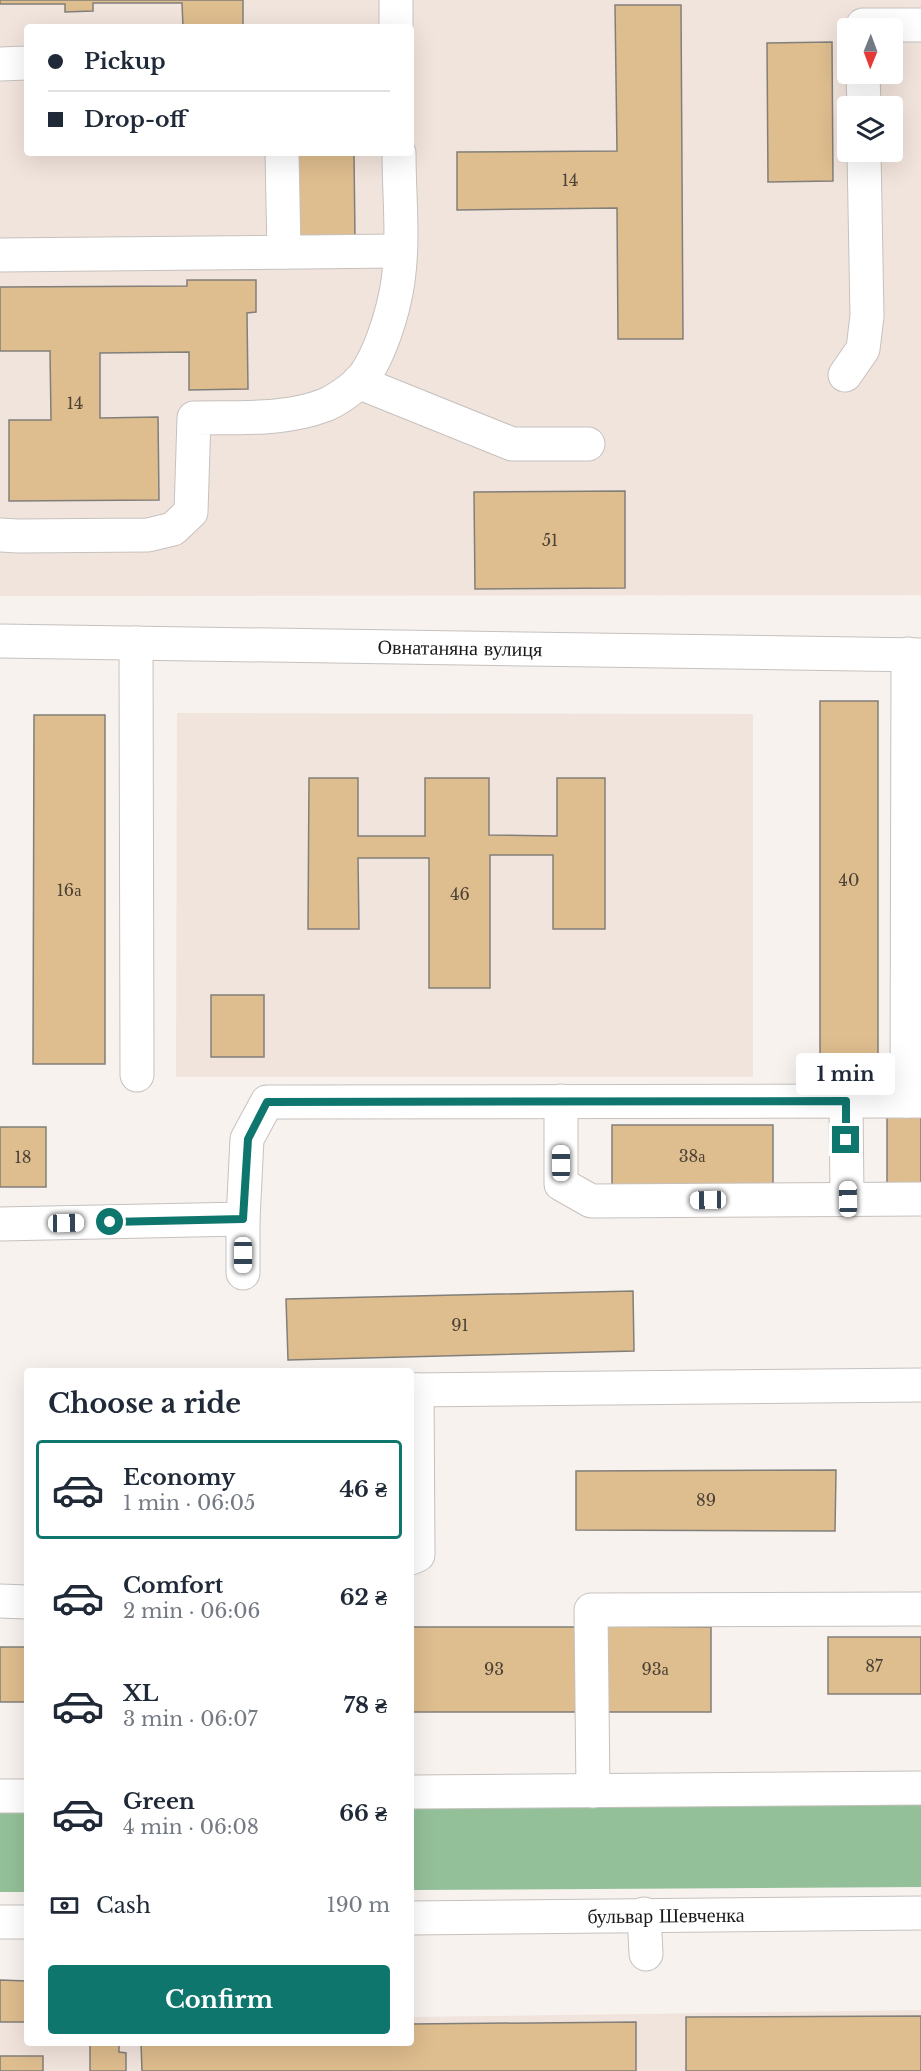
<!DOCTYPE html>
<meta charset="utf-8">
<style>
body{margin:0;font-family:"Libre Baskerville",serif;background:#f2f2f3;color:#1f2937;height:100vh;display:flex;flex-direction:column;font-size:22px;white-space:nowrap}
*{box-sizing:border-box;margin:0}
p{font-size:20px;color:#747a83}
.icon{flex:none;width:33px;height:33px;fill:none;stroke:currentColor;stroke-width:2;stroke-linecap:round;stroke-linejoin:round}
.map{position:relative;flex:1;overflow:hidden}
.side{position:absolute;left:24px;top:1368px;width:390px;height:678px;display:flex;flex-direction:column;background:#fff;border-radius:6px;box-shadow:0 6px 24px #0002}
.side>*{flex:none}
.hud{position:absolute;left:24px;top:24px;width:390px;height:132px;border-radius:6px;box-shadow:0 6px 24px #0002;display:grid;align-content:center;height:132px;padding:0 24px;background:#fff}
.needle{width:39px;rotate:181deg}
.tools{position:absolute;left:837px;top:18px;display:grid;gap:12px}
.tools a{display:grid;place-items:center;width:66px;height:66px;border-radius:6px;background:#fff;box-shadow:0 6px 24px #0002;font-size:30px}
.end{position:absolute;width:27px;height:27px;margin:-14px;border:8px solid #0f766e;background:#fff;box-shadow:0 0 0 3px #fff}
.from{border-radius:50%}
.bubble{position:absolute;height:42px;border-radius:6px;background:#fff;box-shadow:0 6px 24px #0002;font-size:20px;font-weight:700;line-height:42px;text-align:center}
.car{position:absolute;width:18px;height:36px;margin:-18px -9px;border-radius:8px;box-shadow:0 0 4px 2px #0007;background:linear-gradient(#fff 24%,#345 0 40%,#fff 0 76%,#345 0 86%,#fff 0)}
.hud b{display:flex;align-items:center;gap:21px;height:57px;font-size:22px}
.hud b+b{border-top:2px solid #e0e1e3}
.hud i{width:15px;height:15px;background:#1f2937}
ul{padding:0;list-style:none}
li{display:flex;align-items:center;gap:18px;height:99px;margin:0 12px 9px;padding:0 12px;border:3px solid transparent;border-radius:6px}
li div{flex:1}
li b{display:block;font-size:22px}
li em{font-style:normal;font-weight:700}
li.active{border-color:#0f766e}
li>.icon{width:54px;height:54px;stroke-width:1.5}
h2{padding:0 24px;font-size:27px;line-height:72px}
.pay{display:flex;align-items:center;gap:15px;height:66px;padding:0 24px;font-size:22px}
.pay p{margin-inline-start:auto}
.action{display:flex;gap:12px;margin-top:auto;padding:12px 24px}
.action a{flex:1;height:69px;border-radius:6px;background:#0f766e;color:#fff;font-size:24px;font-weight:700;line-height:69px;text-align:center}
.map>svg:first-child{display:block}
.built{fill:#f1e4dc;fill-rule:evenodd}
.forest{fill:#94c099}
.building{fill:#debd8e;stroke:#827f7a;stroke-width:1.5}
.lines{fill:none;stroke-linecap:round;stroke-linejoin:round}
.minor-casing{stroke:#c6c1be;stroke-width:35}
.major-casing{stroke:#c6c1be;stroke-width:35}
.minor{stroke:#fff;stroke-width:33}
.major{stroke:#fff;stroke-width:33}
.route{stroke:#0f766e;stroke-width:8}
.labels{text-anchor:middle;dominant-baseline:central;stroke-width:4.5;stroke-linejoin:round;paint-order:stroke}
.number-label{font-size:16px;fill:#4b4135}
.street-label{font-size:20px;fill:#1a1817;stroke:#fff}
</style>
<div class="map">
<svg width="921" height="2071" viewBox="0 0 921 2071">
<rect width="100%" height="100%" fill="#f7f2ee"/>
<!-- built -->
<path class="built" d="M0 0H921V595L0 596ZM27 27H411V153H27ZM848 28H892V74H848ZM848 106H892V152H848Z
M177 713 753 714V1077H176Z
M921 2010V2071H0V2021H27V2043H411V2017Z"/>
<!-- forest -->
<path class="forest" d="M921 1800V1887L411 1890V1803Z
M0 1806H27V1892H0Z"/>
<!-- building -->
<path class="building" d="M0 0H243V27H183L182 3H93V11L65 12V4H0Z
M615 5H681L683 339H618L617 208 457 210V152L617 151Z
M832 42 833 181 768 182 767 43Z
M288 153H354L355 239H289Z
M187 280H256V312L247 313 248 389 189 390V352L100 353V418L158 417 159 500 9 501V420H51L50 351H0V287L187 286Z
M625 491V588L475 589 474 492Z
M820 701H878V1059H820Z
M34 715H105V1064H33Z
M309 778H358V836H425V778H489V835L557 836V778H605V929H553V855H490V988H429V858H358L359 929H308Z
M211 995H264V1057H211Z
M887 1116H921V1184H887Z
M612 1125H773V1186H612Z
M0 1127H46V1187H0Z
M633 1291 634 1351 288 1360 286 1299Z
M836 1470 835 1531 576 1530V1471Z
M600 1626 711 1627V1712H600Z
M411 1627H578V1712H411Z
M828 1637H921V1694H828Z
M0 1647H27V1702H0Z
M0 1980 27 1981V2022H0Z
M921 2016V2071H686V2017Z
M636 2022V2071H142L141 2043H411V2024Z
M90 2043H119V2052L126 2053V2071H90Z
M0 2056H43V2071H0Z"/>
<g class="lines">
<!-- minor casing -->
<g class="minor-casing">
<g id="minor">
<path d="M396 0V27"/>
<path d="M863 25H921"/>
<path d="M0 64 27 63"/>
<path d="M863 74 864 106"/>
<path d="M282 153 284 252"/>
<path d="M0 255 400 251"/>
<path d="M845 375 863 349 867 316 864 152"/>
<path d="M358 382 512 444H588"/>
<path d="M0 535 18 536 148 535 173 529 191 512 194 418C236 417 284 421 325 405 335 401 351 390 359 382 379 361 394 310 398 281 404 239 399 195 399 153"/>
<path id="s1" d="M0 641 921 655"/>
<path d="M136 643 137 1075"/>
<path d="M561 1101V1184L591 1201 921 1199"/>
<path d="M846 1101 847 1199"/>
<path d="M907 1101 908 654"/>
<path d="M0 1224 243 1219"/>
<path d="M243 1273V1219L247 1139 267 1102 921 1101"/>
<path d="M411 1390 921 1385"/>
<path d="M411 1558 418 1555 417 1390"/>
<path d="M0 1601 27 1602"/>
<path d="M593 1791 591 1610 921 1609"/>
<path d="M644 1914 646 1954"/>
</g>
</g>
<!-- major casing -->
<g class="major-casing">
<g id="major">
<path d="M411 1792 921 1788"/>
<path d="M0 1796H27"/>
<path id="s2" d="M411 1918 921 1913"/>
<path d="M0 1922H27"/>
</g>
</g>
<!-- minor -->
<use href="#minor" class="minor"/>
<!-- major -->
<use href="#major" class="major"/>
</g>
<g class="lines">
<!-- route -->
<path class="route" d="M110 1222 243 1219 248 1139 267 1102 846 1101V1140"/>
</g>
<g class="labels">
<!-- number labels -->
<g class="number-label">
<text x="570" y="180">14</text>
<text x="75" y="403">14</text>
<text x="550" y="540">51</text>
<text x="849" y="880">40</text>
<text x="69" y="890">16а</text>
<text x="460" y="894">46</text>
<text x="692" y="1156">38а</text>
<text x="23" y="1157">18</text>
<text x="460" y="1325">91</text>
<text x="706" y="1500">89</text>
<text x="874" y="1666">87</text>
<text x="494" y="1669">93</text>
<text x="655" y="1669">93а</text>
</g>
<!-- street labels -->
<g class="street-label">
<text stroke="none"><textPath href="#s1" startOffset="460">Овнатаняна вулиця</textPath></text>
<text stroke="none"><textPath href="#s2" startOffset="255">бульвар Шевченка</textPath></text>
</g>
</g>
</svg>
<div class="tools">
<a><svg class="needle" viewBox="-14 -14 28 28"><path d="M0-13l5 13h-10z" fill="#e53935"/><path d="M0 13l5-13h-10z" fill="#747a83"/></svg></a>
<a><svg class="icon" aria-label="layers" viewBox="0 0 24 24"><path d="M12 4l9 5-9 5-9-5zM3 14l9 5 9-5"/></svg></a>
</div>
<i class="end from" style="left:110px;top:1222px"></i>
<i class="end" style="left:846px;top:1140px"></i>
<div class="bubble" style="left:796px;top:1053px;width:99px">1 min</div>
<i class="car" style="left:561px;top:1163px;rotate:0deg"></i>
<i class="car" style="left:848px;top:1199px;rotate:359deg"></i>
<i class="car" style="left:708px;top:1200px;rotate:269deg"></i>
<i class="car" style="left:66px;top:1223px;rotate:89deg"></i>
<i class="car" style="left:243px;top:1255px;rotate:180deg"></i>
<div class="hud">
<b><i class="from"></i>Pickup</b>
<b><i></i>Drop-off</b>
</div>
<section class="side">
<h2>Choose a ride</h2>
<ul>
<li class="active"><svg class="icon" aria-label="car" viewBox="0 0 24 24"><path d="M5 17H2v-5l4-1 3-4h7l3 4 3 1v5h-3M9 17h6M6 11h13"/><circle cx="7" cy="17" r="2"/><circle cx="17" cy="17" r="2"/></svg><div><b>Economy</b><p>1 min · 06:05</p></div><em>46 ₴</em></li>
<li><svg class="icon" aria-label="car" viewBox="0 0 24 24"><path d="M5 17H2v-5l4-1 3-4h7l3 4 3 1v5h-3M9 17h6M6 11h13"/><circle cx="7" cy="17" r="2"/><circle cx="17" cy="17" r="2"/></svg><div><b>Comfort</b><p>2 min · 06:06</p></div><em>62 ₴</em></li>
<li><svg class="icon" aria-label="car" viewBox="0 0 24 24"><path d="M5 17H2v-5l4-1 3-4h7l3 4 3 1v5h-3M9 17h6M6 11h13"/><circle cx="7" cy="17" r="2"/><circle cx="17" cy="17" r="2"/></svg><div><b>XL</b><p>3 min · 06:07</p></div><em>78 ₴</em></li>
<li><svg class="icon" aria-label="car" viewBox="0 0 24 24"><path d="M5 17H2v-5l4-1 3-4h7l3 4 3 1v5h-3M9 17h6M6 11h13"/><circle cx="7" cy="17" r="2"/><circle cx="17" cy="17" r="2"/></svg><div><b>Green</b><p>4 min · 06:08</p></div><em>66 ₴</em></li>
</ul>
<div class="pay"><svg class="icon" aria-label="cash" viewBox="0 0 24 24"><path d="M3 7h18v10H3z"/><circle cx="12" cy="12" r="2"/></svg>Cash<p>190 m</p></div>
<div class="action"><a>Confirm</a></div>
</section>
</div>
